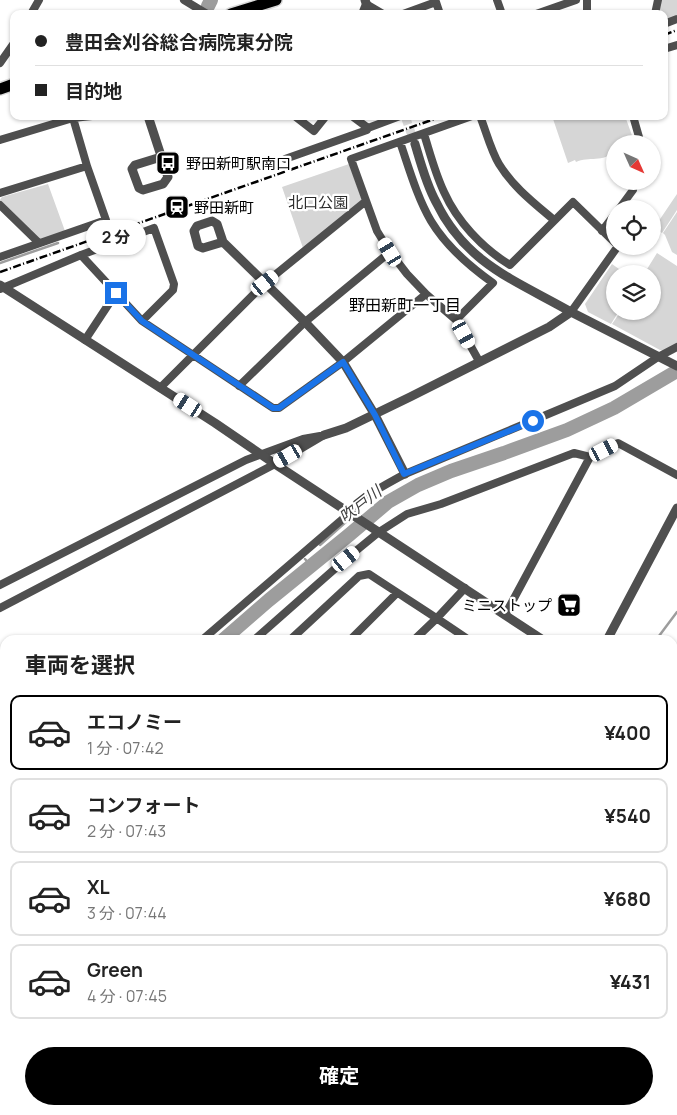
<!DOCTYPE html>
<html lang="ja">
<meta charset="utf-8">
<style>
body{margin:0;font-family:Manrope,"Noto Sans JP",sans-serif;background:#f6f6f6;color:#222;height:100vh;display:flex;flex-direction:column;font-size:19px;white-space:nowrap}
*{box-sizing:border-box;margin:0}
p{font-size:16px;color:#767676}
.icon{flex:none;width:28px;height:28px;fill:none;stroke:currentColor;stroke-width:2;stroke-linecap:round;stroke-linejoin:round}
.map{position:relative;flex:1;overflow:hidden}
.details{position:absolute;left:0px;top:635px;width:678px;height:480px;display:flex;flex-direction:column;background:#fff;border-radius:15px 15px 0 0;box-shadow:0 1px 4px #0004}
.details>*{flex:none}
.guide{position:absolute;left:10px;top:10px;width:658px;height:110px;border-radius:10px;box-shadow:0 1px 4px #0004;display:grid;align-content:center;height:110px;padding:0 25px;background:#fff}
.needle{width:32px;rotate:135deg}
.controls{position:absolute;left:606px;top:135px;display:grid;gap:10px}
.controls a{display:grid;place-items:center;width:55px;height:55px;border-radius:50%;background:#fff;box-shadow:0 1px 4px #0004;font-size:25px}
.end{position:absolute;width:22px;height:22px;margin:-11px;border:6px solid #1a73e8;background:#fff;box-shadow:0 0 0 2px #fff}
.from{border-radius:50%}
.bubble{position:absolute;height:35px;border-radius:18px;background:#fff;box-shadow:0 1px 4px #0004;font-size:16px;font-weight:700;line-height:35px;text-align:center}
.car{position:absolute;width:15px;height:30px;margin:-15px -8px;border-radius:6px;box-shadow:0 0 4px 1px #0007;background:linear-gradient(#fff 24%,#345 0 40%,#fff 0 76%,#345 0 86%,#fff 0)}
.guide b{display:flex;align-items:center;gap:18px;height:48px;font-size:19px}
.guide b+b{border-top:1px solid #e0e0e0}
.guide i{width:12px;height:12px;background:#222}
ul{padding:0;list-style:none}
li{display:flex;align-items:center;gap:15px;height:75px;margin:0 10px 8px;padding:0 15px;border:2px solid #e0e0e0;border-radius:10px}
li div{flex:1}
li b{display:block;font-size:19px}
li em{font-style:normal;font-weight:700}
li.active{border-color:#000}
li>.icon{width:45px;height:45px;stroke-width:1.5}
h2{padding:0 25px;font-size:22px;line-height:60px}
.primary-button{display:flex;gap:10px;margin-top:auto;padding:10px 25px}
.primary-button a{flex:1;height:58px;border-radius:30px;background:#000;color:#fff;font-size:20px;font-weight:700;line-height:58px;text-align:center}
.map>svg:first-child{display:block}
.green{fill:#d6d6d6}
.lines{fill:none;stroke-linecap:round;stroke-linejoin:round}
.stream{stroke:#9d9d9d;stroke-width:2.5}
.river{stroke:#9d9d9d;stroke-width:14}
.tertiary-tunnel{stroke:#d9d9d9;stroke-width:9;stroke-dasharray:9 4.5;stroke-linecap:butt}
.primary-casing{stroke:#dbdbdb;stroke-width:14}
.minor{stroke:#4f4f4f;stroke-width:8}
.tertiary{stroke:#4f4f4f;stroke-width:9}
.primary{stroke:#000;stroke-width:11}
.rail{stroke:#000;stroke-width:2.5;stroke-dasharray:8 2.5 1 2.5;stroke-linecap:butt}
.route{stroke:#1a73e8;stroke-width:6}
.labels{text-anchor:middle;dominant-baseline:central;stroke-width:4.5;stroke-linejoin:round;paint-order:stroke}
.poi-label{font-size:15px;fill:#000;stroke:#fff;text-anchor:start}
.park-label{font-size:15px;fill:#2d2d2d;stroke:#fff}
.neighbourhood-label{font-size:16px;fill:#000;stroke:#fff}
.water-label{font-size:16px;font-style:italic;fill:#3e3e3e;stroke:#fff}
</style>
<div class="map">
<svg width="677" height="1115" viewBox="0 0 677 1115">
<rect width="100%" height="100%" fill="#fff"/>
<!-- green -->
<path class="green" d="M660 0H677V16L664 20V14H658Z
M552 116H625L634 141 628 142 627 144H615V151C603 163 589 156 576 162L575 160 568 163Z
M349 164 362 200 303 248 282 187Z
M48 184 65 231 39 240 0 200 2 197Z
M677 194V210L662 233 654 228Z
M677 212V255L672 252 665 235 663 233Z
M657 253 677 266V344L664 351 660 350 612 324 621 311H652V274H644Z
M612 264 626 274H615V311H619L611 324 588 312 585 304Z"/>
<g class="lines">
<!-- stream -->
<path class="stream" d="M0 263 58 243
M320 545 347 521
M305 559 311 566
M656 640 677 612"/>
<!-- river -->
<path class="river" d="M208 6 211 0
M223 640 269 600 349 535 388 502 418 485 451 471 504 453 567 430 614 408 677 371
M0 819 5 816"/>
<!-- tertiary-tunnel -->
<path class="tertiary-tunnel" d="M405 116 415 144"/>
<!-- primary casing -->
<g class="primary-casing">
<path id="primary" d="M231 14 276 0
M0 89 14 84"/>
</g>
<!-- minor -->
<path class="minor" d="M184 0 207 14
M497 0 502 14
M31 14 39 0
M362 14 366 4 383 14
M403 14 436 2 440 14
M536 14 576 0
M587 14V0
M655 14 658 0
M664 24 677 19
M664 49 677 45
M0 63 14 43
M297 116 296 117 314 131 326 116
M352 116 368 128 400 116
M472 116 351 159 377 231 390 252 407 274 426 294 456 320 479 361
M480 116C486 131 491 151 499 164 513 187 534 203 554 220
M633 116 639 137V144
M424 134C430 153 435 173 444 192 457 221 482 248 510 265L573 202 615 243
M0 140 73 118 92 116
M400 142C409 168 417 197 431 221 446 246 469 266 493 283L456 320
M285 159 367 130 368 128
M0 193 87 166
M0 205 39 243
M619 209 633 190 634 181
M602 231 615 214
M81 255 142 321 273 408H279L343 362 426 294
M0 257 106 220 87 166 73 118
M0 289 81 255 154 228 174 284 173 290 142 321
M571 312 618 246
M85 340 116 293
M239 386 305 322 390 252
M160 388 265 283 366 201
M0 585 246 460 303 439 320 436
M0 608 275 464 324 435
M505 615 590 457
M202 640 345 517C353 501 389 483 405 474L615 386 658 357 677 347
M254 640 346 559 379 532 407 514 441 504 574 453 590 457 618 443 677 475
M290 640 359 576 369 574C402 596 436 617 469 640
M350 640 397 593
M414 640 437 618 465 588
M672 681 677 677
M0 798 5 795
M0 832 5 829
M672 835 677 831
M672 947 677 949
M0 957 5 954
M672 1088 677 1085
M102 1110 105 1115
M290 1110 293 1115
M197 1115 205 1110
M397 1115 402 1110
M572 1115 576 1110
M634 1115 641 1110"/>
<!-- tertiary -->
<path class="tertiary" d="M365 0 370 14
M148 116 168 177 163 184 143 190 139 188 132 169 135 165 161 157
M415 144C421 164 426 184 436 202 466 264 515 280 571 312
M223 242 203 248 198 246 194 231 197 226 212 221 217 224 223 242 305 322 343 362 375 415 405 474
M0 285 215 423 275 464 543 640
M324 435 346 428 410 397 549 327 571 312 677 366
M607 640 677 508
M672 724 677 727
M0 1095 5 1092"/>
<!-- primary -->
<use href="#primary" class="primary"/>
<!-- rail -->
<path class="rail" d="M664 35 677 30
M0 272 443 116"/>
</g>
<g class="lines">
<!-- route -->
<path class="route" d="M116 293 142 321 273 408H279L343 362 375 415 404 474 533 421"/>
</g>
<!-- icons -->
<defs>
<g id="bus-square" transform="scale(1.25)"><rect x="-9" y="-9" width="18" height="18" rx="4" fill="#000" stroke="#fff"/><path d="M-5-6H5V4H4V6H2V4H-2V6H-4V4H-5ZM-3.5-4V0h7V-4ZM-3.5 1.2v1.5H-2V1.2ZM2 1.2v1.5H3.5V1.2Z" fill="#fff"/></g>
<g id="station-square" transform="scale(1.25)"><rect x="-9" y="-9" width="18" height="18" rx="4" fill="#000" stroke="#fff"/><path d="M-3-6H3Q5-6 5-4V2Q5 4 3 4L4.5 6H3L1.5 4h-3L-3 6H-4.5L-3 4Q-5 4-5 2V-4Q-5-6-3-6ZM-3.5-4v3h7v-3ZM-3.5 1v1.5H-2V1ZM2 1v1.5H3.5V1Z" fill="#fff"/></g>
<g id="supermarket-square" transform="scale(1.25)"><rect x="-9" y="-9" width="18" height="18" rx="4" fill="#000" stroke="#fff"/><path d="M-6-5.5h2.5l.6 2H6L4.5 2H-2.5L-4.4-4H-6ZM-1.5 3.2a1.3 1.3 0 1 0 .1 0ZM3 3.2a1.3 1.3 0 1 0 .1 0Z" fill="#fff"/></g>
</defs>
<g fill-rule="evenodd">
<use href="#bus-square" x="168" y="163"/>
<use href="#station-square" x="177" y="207"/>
<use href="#supermarket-square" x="569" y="605"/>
</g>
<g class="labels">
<!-- poi labels -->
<g class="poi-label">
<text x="186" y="163">野田新町駅南口</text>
<text x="194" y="207">野田新町</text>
<text x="552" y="605" text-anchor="end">ミニストップ</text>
</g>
<!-- park labels -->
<g class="park-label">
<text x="318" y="202">北口公園</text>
</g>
<!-- neighbourhood labels -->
<g class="neighbourhood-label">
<text x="405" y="305">野田新町一丁目</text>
</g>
<!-- water labels -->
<g class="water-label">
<text transform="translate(360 504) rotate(-38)">吹戸川</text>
</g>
</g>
</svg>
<div class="controls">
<a><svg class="needle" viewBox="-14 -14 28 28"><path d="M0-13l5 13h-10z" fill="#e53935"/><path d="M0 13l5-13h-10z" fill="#767676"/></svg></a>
<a><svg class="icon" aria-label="locate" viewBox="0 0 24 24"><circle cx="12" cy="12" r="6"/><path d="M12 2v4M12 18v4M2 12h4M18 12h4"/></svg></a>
<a><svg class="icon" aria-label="layers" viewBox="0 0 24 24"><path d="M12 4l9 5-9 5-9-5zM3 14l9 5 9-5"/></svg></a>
</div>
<i class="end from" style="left:533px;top:421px"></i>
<i class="end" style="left:116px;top:293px"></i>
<div class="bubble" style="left:86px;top:220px;width:60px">2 分</div>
<i class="car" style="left:390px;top:252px;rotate:329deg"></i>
<i class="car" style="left:265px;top:283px;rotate:51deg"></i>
<i class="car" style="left:464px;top:334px;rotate:151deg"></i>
<i class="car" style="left:188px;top:405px;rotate:303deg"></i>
<i class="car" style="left:604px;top:450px;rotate:63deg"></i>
<i class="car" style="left:288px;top:456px;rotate:240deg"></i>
<i class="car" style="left:346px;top:559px;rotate:51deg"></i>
<div class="guide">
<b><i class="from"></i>豊田会刈谷総合病院東分院</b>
<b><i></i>目的地</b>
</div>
<section class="details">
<h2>車両を選択</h2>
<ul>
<li class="active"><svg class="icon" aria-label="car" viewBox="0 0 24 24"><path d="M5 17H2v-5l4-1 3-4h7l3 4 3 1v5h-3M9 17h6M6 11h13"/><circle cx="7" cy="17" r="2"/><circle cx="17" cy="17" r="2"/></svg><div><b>エコノミー</b><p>1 分 · 07:42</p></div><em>¥400</em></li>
<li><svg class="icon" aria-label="car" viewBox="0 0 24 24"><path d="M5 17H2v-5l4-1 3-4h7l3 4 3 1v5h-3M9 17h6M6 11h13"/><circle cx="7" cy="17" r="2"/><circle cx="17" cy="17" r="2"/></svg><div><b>コンフォート</b><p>2 分 · 07:43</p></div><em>¥540</em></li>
<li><svg class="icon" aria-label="car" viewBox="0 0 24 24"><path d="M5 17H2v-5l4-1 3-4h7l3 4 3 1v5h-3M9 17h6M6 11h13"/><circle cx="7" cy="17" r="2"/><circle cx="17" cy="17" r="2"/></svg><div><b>XL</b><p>3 分 · 07:44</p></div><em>¥680</em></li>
<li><svg class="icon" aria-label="car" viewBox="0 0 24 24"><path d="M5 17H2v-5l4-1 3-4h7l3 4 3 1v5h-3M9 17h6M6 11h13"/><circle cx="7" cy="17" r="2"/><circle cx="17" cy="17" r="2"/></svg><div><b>Green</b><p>4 分 · 07:45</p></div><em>¥431</em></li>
</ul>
<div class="primary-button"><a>確定</a></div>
</section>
</div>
